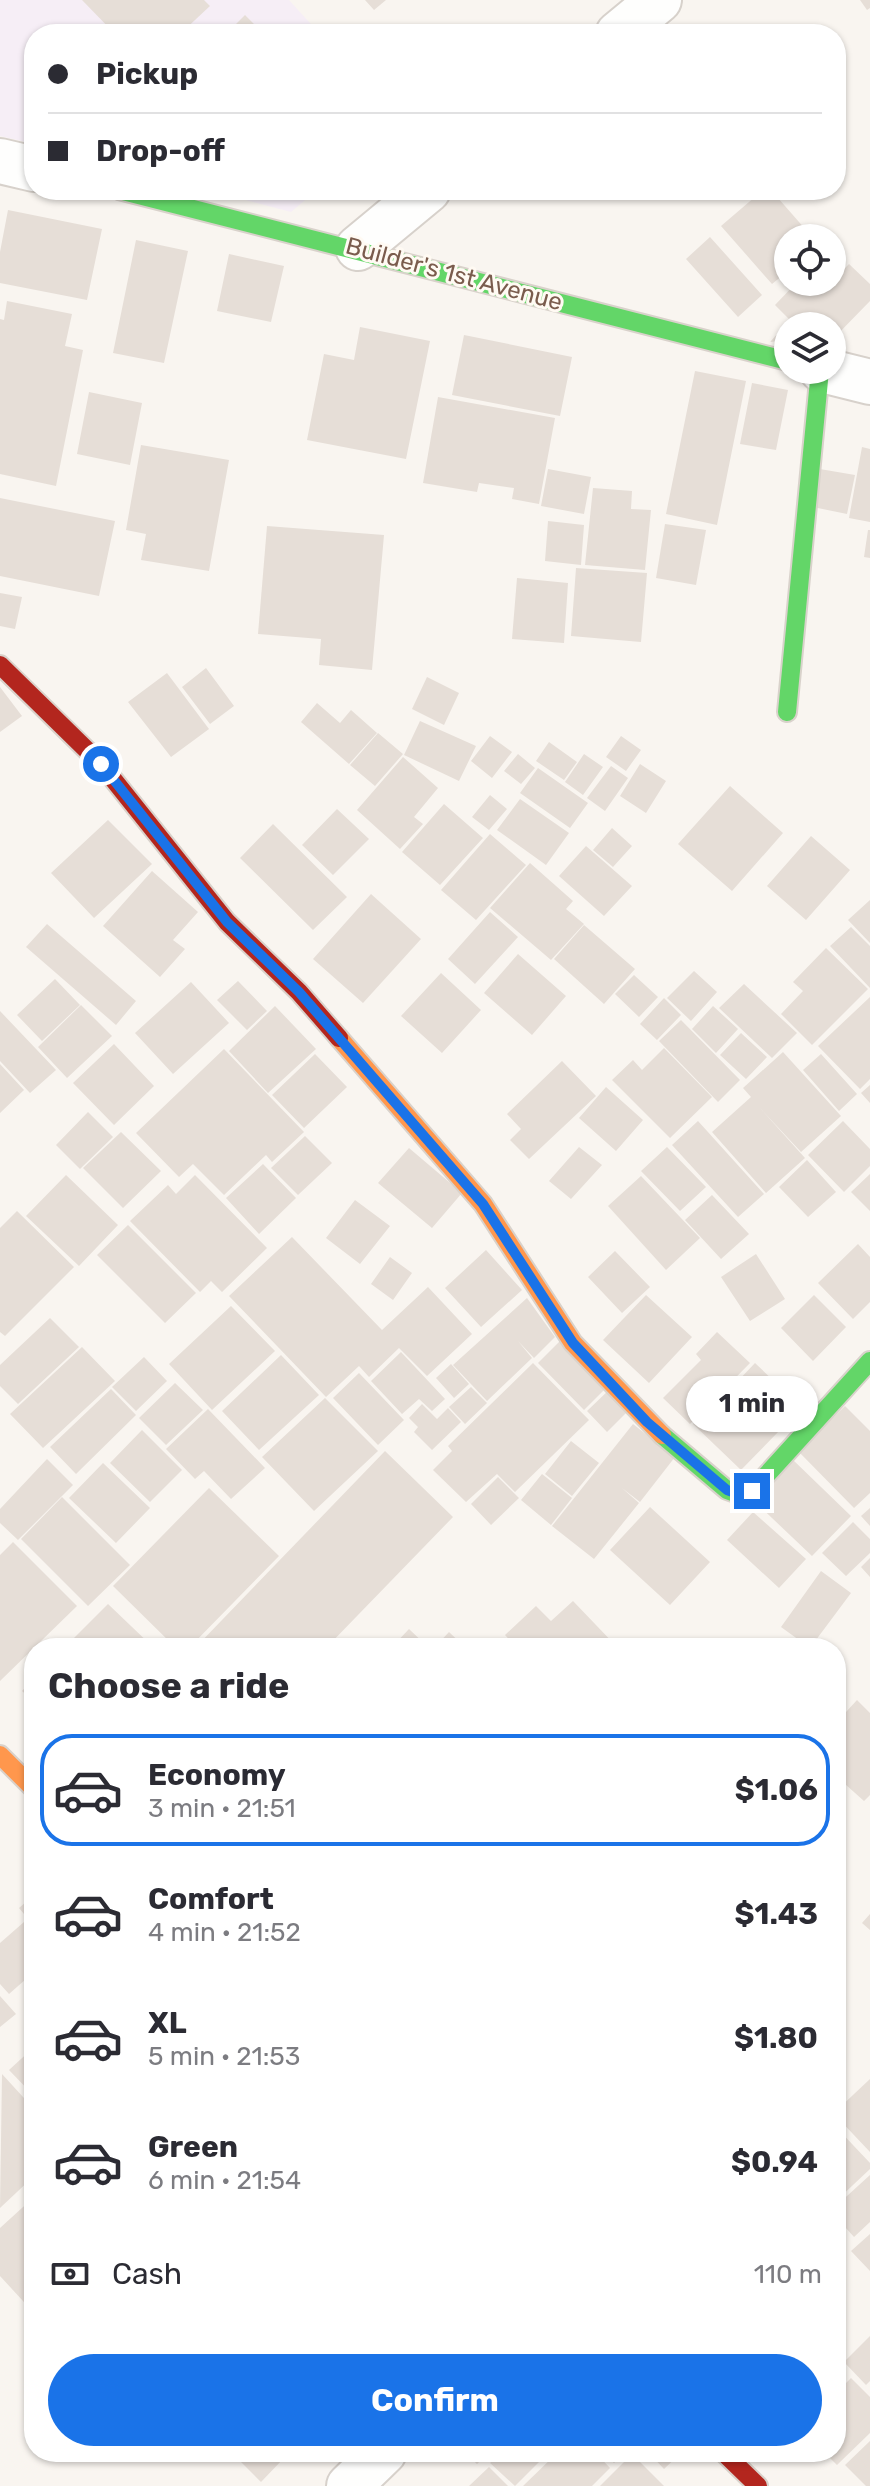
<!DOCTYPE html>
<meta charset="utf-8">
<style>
body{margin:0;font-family:Rubik,sans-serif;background:#f7f7f7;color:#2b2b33;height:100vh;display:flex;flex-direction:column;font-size:30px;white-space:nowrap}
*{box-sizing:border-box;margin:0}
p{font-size:26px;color:#7c7c81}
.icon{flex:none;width:44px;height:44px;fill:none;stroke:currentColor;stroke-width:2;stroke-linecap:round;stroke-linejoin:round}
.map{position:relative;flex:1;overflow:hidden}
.panel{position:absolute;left:24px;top:1638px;width:822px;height:824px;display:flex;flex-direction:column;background:#fff;border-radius:32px;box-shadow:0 2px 6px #0004}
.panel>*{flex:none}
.hud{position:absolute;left:24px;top:24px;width:822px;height:176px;border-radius:32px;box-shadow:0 2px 6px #0004;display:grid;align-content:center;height:176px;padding:0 24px;background:#fff}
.controls{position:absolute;left:774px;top:224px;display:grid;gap:16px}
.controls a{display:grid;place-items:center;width:72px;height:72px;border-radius:50%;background:#fff;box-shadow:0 2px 6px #0004;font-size:40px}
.end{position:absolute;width:36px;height:36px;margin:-18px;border:10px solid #1a73e8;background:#fff;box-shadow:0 0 0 4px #fff}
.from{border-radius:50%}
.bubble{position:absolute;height:56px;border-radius:28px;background:#fff;box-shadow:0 2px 6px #0004;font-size:26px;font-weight:700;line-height:56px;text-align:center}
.hud b{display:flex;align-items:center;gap:28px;height:76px;font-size:30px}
.hud b+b{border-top:2px solid #e1e1e2}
.hud i{width:20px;height:20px;background:#2b2b33}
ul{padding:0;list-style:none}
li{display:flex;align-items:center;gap:24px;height:112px;margin:0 16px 12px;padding:0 8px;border:4px solid transparent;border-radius:32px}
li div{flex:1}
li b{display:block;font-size:30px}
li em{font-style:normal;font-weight:700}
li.on{border-color:#1a73e8}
li>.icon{width:72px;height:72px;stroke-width:1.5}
h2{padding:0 24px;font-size:36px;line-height:96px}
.pay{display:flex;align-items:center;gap:20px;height:88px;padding:0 24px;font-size:30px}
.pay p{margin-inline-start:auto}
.primary-button{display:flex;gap:16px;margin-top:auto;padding:16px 24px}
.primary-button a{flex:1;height:92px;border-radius:48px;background:#1a73e8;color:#fff;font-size:32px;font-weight:700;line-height:92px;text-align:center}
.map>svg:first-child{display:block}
.education{fill:#f6eef6}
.building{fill:#e6ded7}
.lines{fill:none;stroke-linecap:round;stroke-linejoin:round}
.street-casing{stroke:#d7d1cb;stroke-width:48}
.fast-casing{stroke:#d9d2cb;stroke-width:22}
.slow-casing{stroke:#d9d2cb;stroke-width:22}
.jam-casing{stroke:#d9d2cb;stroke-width:22}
.street{stroke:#fefefd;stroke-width:44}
.fast{stroke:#63d668;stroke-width:18}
.slow{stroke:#ff974d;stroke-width:18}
.jam{stroke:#b3261e;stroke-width:18}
.route{stroke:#1a73e8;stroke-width:10}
.labels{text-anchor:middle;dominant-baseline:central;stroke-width:6;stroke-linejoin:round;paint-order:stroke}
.street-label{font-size:24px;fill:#7a5c4d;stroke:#fffaf3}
</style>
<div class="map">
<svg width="870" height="2486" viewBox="0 0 870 2486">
<rect width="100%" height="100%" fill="#f9f5f0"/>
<!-- education -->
<path class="education" d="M0 0H289L320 34H34V144L0 136Z
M207 190H317L291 212Z"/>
<!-- building -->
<path class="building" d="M82 0H204L210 6 180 34H115Z
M365 0H386L374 10Z
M860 0H870V8L867 10Z
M245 15 264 34H226Z
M763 190H771L813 238H788V271L772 284 721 226Z
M8 210 102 229 87 300 0 283V252Z
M710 237 762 295 738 317 686 259Z
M136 240 188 251 164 363 113 353Z
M229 254 284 266 271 322 217 311Z
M849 264 870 284V301L832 340V326H788V340L770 342 790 320 775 305 797 282H817L825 289Z
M7 301 72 314 65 346 83 350 56 486 0 474V319L4 320Z
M360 327 430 341 406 459 307 440 324 354 354 360Z
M464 335 572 357 560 416 452 395Z
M695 371 746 381 717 525 666 514Z
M752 383 788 390 776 450 740 444Z
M89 392 142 403 130 465 77 454Z
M438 397 555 418 539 504 512 499 514 488 479 483 477 492 423 483Z
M141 445 229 460 209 571 141 560 146 534 126 530Z
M862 447 870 449V522L849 518Z
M814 468 855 475 847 514 808 506Z
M548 469 591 477 584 514 541 506Z
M593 488 632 491 631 509 651 510 645 570 585 565Z
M0 498 115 521 99 596 0 576Z
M548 521 584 525 581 565 545 561Z
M665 524 706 530 696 585 656 578Z
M267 526 384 535 372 670 319 665 321 639 258 634Z
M868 530H870V558L864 557Z
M576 568 647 573 641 642 571 636Z
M517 578 568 583 564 643 512 639Z
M0 593 22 597 15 629 0 626Z
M206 668 234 706 210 724 182 687Z
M167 673 209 729 171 757 128 702Z
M427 677 459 693 444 725 412 709Z
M0 687 22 716 0 732Z
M317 703 340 723 351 710 377 733 349 764 301 722Z
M420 721 476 746 459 781 404 755Z
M378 733 403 754 375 786 350 765Z
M490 736 512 752 492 778 471 761Z
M621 736 641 750 626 771 606 757Z
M549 742 577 762 564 780 536 761Z
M518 754 535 768 521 784 504 771Z
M584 754 603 767 583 795 565 782Z
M403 757 438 788 414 817 423 824 400 849 357 810Z
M640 764 666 781 646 813 620 796Z
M611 766 628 778 605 811 587 798Z
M538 768 588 803 570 828 520 793Z
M730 786 783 833 732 891 678 844Z
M490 795 507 809 489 830 472 817Z
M520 799 569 833 546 865 497 830Z
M444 804 483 838 440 885 402 852Z
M337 809 369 839 333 875 302 845Z
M108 820 152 864 94 918 51 873Z
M273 824 347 897 313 930 240 858Z
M612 828 632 846 613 867 593 850Z
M490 834 526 865 476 920 441 890Z
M811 836 850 870 806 920 767 886Z
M586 846 632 886 604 916 559 876Z
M530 863 573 901 566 909 584 924 551 960 490 908Z
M152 871 198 912 173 940 185 949 160 977 103 926Z
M371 894 421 939 363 1003 313 959Z
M870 900V943L848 920Z
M490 912 518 937 475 984 448 959Z
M47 924 136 1001 116 1025 26 947Z
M584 925 635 969 604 1004 554 959Z
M851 927 870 946V988L830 946Z
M826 948 868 989 812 1045 781 1014 803 991 793 982Z
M518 954 566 996 532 1035 484 993Z
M694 971 717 992 691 1021 667 998Z
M441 973 481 1010 442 1053 401 1016Z
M634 975 658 997 639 1017 615 994Z
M55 979 80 1005 42 1041 17 1015Z
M238 981 267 1011 247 1030 217 1000Z
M191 982 229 1023 173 1074 135 1033Z
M744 984 797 1033 772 1058 719 1008Z
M870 997V1079L860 1089 818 1046Z
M664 998 681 1015 657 1040 640 1024Z
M81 1005 112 1036 67 1078 38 1047Z
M275 1006 316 1049 268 1093 229 1051Z
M713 1006 738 1029 716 1053 692 1029Z
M0 1011 56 1070 30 1093 0 1061Z
M681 1020 740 1080 718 1102 659 1041Z
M741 1033 767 1057 746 1079 720 1055Z
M114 1044 154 1086 114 1125 73 1083Z
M664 1048 712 1097 670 1138 612 1080 633 1060 642 1070Z
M224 1049 304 1132 272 1162 266 1155 224 1195 193 1164 179 1177 136 1133Z
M783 1052 841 1116 801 1152 760 1108 805 1158 766 1193 712 1132 751 1097 743 1088Z
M315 1054 347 1087 304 1128 272 1095Z
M821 1054 857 1094 839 1111 803 1070Z
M562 1061 596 1096 529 1159 510 1140 521 1129 507 1114Z
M0 1064 24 1090 0 1113Z
M870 1085V1103L861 1093Z
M606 1087 643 1120 616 1151 579 1118Z
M88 1112 113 1137 80 1169 56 1145Z
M698 1121 764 1194 738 1217 672 1145Z
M843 1121 870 1149V1166L844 1192 808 1155Z
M121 1132 161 1171 123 1208 83 1168Z
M305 1136 332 1163 298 1195 271 1168Z
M579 1147 602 1165 571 1199 549 1181Z
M667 1147 706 1187 680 1211 641 1171Z
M409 1148 462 1193 432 1228 378 1183Z
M807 1160 836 1192 808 1217 779 1187Z
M263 1164 296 1198 259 1234 226 1198Z
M870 1174V1211L851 1192Z
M66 1175 118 1225 79 1266 26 1216Z
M195 1175 267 1248 222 1292 211 1281 200 1292 130 1221 168 1185 176 1194Z
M641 1176 700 1238 666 1270 608 1206Z
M712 1195 749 1234 721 1259 685 1220Z
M355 1200 390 1226 360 1264 326 1238Z
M17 1211 74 1267 5 1336 0 1332V1228Z
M128 1225 196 1293 165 1323 97 1255Z
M292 1237 382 1330 428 1287 472 1334 427 1376 399 1348 369 1377 359 1366 326 1397 229 1296Z
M858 1244 870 1257V1302L853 1319 818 1283Z
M486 1250 522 1290 481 1327 445 1288Z
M615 1251 650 1287 622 1313 588 1277Z
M756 1254 785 1299 750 1321 721 1277Z
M390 1257 412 1273 393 1300 371 1284Z
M646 1295 692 1337 649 1383 603 1340Z
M814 1295 846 1327 813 1361 781 1328Z
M527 1298 555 1337 534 1358 518 1341 532 1358 487 1401 453 1365Z
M231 1306 275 1351 212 1410 169 1364Z
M50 1318 79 1347 18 1404 0 1386V1365Z
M717 1332 750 1363 690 1424 663 1398 701 1360 696 1354Z
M560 1341 606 1388 584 1410 538 1363Z
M82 1347 115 1381 43 1448 10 1414Z
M401 1352 445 1399 432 1411 419 1399 402 1414 371 1381Z
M281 1355 319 1395 259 1450 222 1411Z
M144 1357 167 1381 136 1411 112 1387Z
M533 1363 589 1420 515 1492 497 1474 466 1502 433 1470 452 1451 448 1446Z
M755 1363 801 1407 781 1428 735 1384Z
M451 1364 469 1384 454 1398 436 1378Z
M359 1373 404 1420 378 1445 333 1398Z
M175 1383 203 1410 166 1445 139 1418Z
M733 1384 780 1430 741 1470 693 1424Z
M471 1387 487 1403 465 1424 449 1407Z
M612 1387 632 1407 607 1432 587 1411Z
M111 1389 136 1415 76 1474 50 1447Z
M325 1398 378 1451 314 1511 262 1457Z
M422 1404 437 1419 448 1408 461 1422 432 1450 414 1432 418 1427 409 1418Z
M845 1406 870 1431V1493L854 1508 798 1451Z
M208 1409 265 1468 231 1499 204 1471 195 1479 166 1449Z
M633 1424 675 1457 640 1502 622 1488 639 1503 594 1559 552 1526Z
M142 1430 182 1470 150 1502 110 1463Z
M571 1441 599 1463 572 1496 545 1474Z
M385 1451 453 1517 326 1648H195Z
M791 1458 851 1516 812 1556 752 1499Z
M47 1459 73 1485 18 1540 0 1523V1509Z
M103 1463 150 1508 116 1543 69 1498Z
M542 1474 572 1498 551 1525 521 1500Z
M498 1477 519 1498 491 1525 471 1504Z
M209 1488 279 1556 189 1648H176L113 1586Z
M62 1497 130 1565 88 1606 21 1539Z
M650 1507 710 1562 670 1605 610 1550Z
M870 1508V1526L861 1516Z
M753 1512 806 1559 779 1588 727 1540Z
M853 1522 870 1539V1553L846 1576 822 1553Z
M13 1542 77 1606 0 1681V1555Z
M870 1558V1577L861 1567Z
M821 1571 851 1593 810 1648 781 1627Z
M573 1601 618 1648H517L505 1635 536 1606 551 1621Z
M108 1604 154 1648H64Z
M409 1629 429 1648H391Z
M449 1632 466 1648H434Z
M34 1678V1702L22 1691Z
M857 1700 870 1713V1795L864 1801 836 1776V1723Z
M34 1895V1926L19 1908Z
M870 1914V1930L862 1923Z
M24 1922 34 1933V1972L9 1994 0 1984V1943Z
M0 1996 16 2014 0 2027Z
M34 2047V2096L9 2070Z
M2 2074 34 2109V2176L0 2208Z
M870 2079V2152L836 2116V2111Z
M836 2127 870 2163V2169L836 2201Z
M870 2175V2222L854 2237 836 2217V2206Z
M34 2197V2313L0 2276V2228Z
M870 2234V2271L851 2251Z
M836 2283 845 2293 836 2302Z
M870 2336V2381L866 2385 844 2362Z
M851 2378 870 2397V2433L837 2465 824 2452H836V2393Z
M870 2441V2486H866L845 2465Z
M130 2452H150L139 2462Z
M231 2452H280L285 2457 261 2482Z
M464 2452H489L477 2464Z
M501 2452H549L515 2486 490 2463Z
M558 2452H595L610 2468 592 2486H523Z
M603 2452H625L614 2463Z
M648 2452H682L664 2469Z
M632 2454 664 2486H600Z
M489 2467 508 2486H469Z"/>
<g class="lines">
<!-- street casing -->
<g class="street-casing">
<path id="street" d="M618 34 659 0
M0 161 34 169
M358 248 428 190
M822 370 870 382
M349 2486 384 2452"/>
</g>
<!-- fast casing -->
<g class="fast-casing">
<path id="fast" d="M119 190 788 361
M787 712 820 370
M662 1435 727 1490 738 1494 752 1491 870 1361"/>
</g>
<!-- slow casing -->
<g class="slow-casing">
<path id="slow" d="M339 1038 483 1204 573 1343 662 1435
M0 1755 34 1789"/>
</g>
<!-- jam casing -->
<g class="jam-casing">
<path id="jam" d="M0 665 101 764 227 922 299 992 339 1038
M723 2452 758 2486"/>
</g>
<!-- street -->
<use href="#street" class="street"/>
<!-- fast -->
<use href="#fast" class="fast"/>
<!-- slow -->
<use href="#slow" class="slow"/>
<!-- jam -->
<use href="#jam" class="jam"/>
</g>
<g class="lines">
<!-- route -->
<path class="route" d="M101 764 227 922 299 992 483 1204 573 1343 647 1422 727 1490 738 1494 752 1491"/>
</g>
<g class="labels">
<!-- street labels -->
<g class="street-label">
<text transform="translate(454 274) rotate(15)">Builder's 1st Avenue</text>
</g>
</g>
</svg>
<div class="controls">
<a><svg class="icon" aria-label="locate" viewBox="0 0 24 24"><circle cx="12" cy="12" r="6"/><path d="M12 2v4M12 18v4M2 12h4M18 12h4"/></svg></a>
<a><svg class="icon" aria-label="layers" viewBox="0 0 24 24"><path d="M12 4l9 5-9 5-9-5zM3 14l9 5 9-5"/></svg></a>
</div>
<i class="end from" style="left:101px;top:764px"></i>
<i class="end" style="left:752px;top:1491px"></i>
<div class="bubble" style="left:686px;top:1376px;width:132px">1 min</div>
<div class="hud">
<b><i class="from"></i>Pickup</b>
<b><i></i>Drop-off</b>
</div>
<section class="panel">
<h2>Choose a ride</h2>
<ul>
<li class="on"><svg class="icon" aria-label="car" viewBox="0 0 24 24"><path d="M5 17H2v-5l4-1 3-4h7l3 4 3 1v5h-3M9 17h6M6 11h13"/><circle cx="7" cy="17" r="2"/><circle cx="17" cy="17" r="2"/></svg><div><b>Economy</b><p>3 min · 21:51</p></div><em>$1.06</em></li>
<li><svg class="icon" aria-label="car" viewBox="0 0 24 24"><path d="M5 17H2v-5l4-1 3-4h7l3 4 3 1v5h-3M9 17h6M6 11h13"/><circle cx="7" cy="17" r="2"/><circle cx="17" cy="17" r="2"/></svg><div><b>Comfort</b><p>4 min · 21:52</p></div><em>$1.43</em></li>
<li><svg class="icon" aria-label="car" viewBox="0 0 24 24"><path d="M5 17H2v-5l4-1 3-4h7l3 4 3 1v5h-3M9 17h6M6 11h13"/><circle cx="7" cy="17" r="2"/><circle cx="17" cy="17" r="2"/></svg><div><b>XL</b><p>5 min · 21:53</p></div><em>$1.80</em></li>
<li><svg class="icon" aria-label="car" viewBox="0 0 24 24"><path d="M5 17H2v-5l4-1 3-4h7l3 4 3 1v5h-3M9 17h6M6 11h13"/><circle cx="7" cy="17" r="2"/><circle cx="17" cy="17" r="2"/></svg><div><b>Green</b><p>6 min · 21:54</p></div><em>$0.94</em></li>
</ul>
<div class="pay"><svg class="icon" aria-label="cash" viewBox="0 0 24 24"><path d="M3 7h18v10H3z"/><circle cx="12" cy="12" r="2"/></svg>Cash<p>110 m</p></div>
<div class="primary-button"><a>Confirm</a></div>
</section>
</div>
